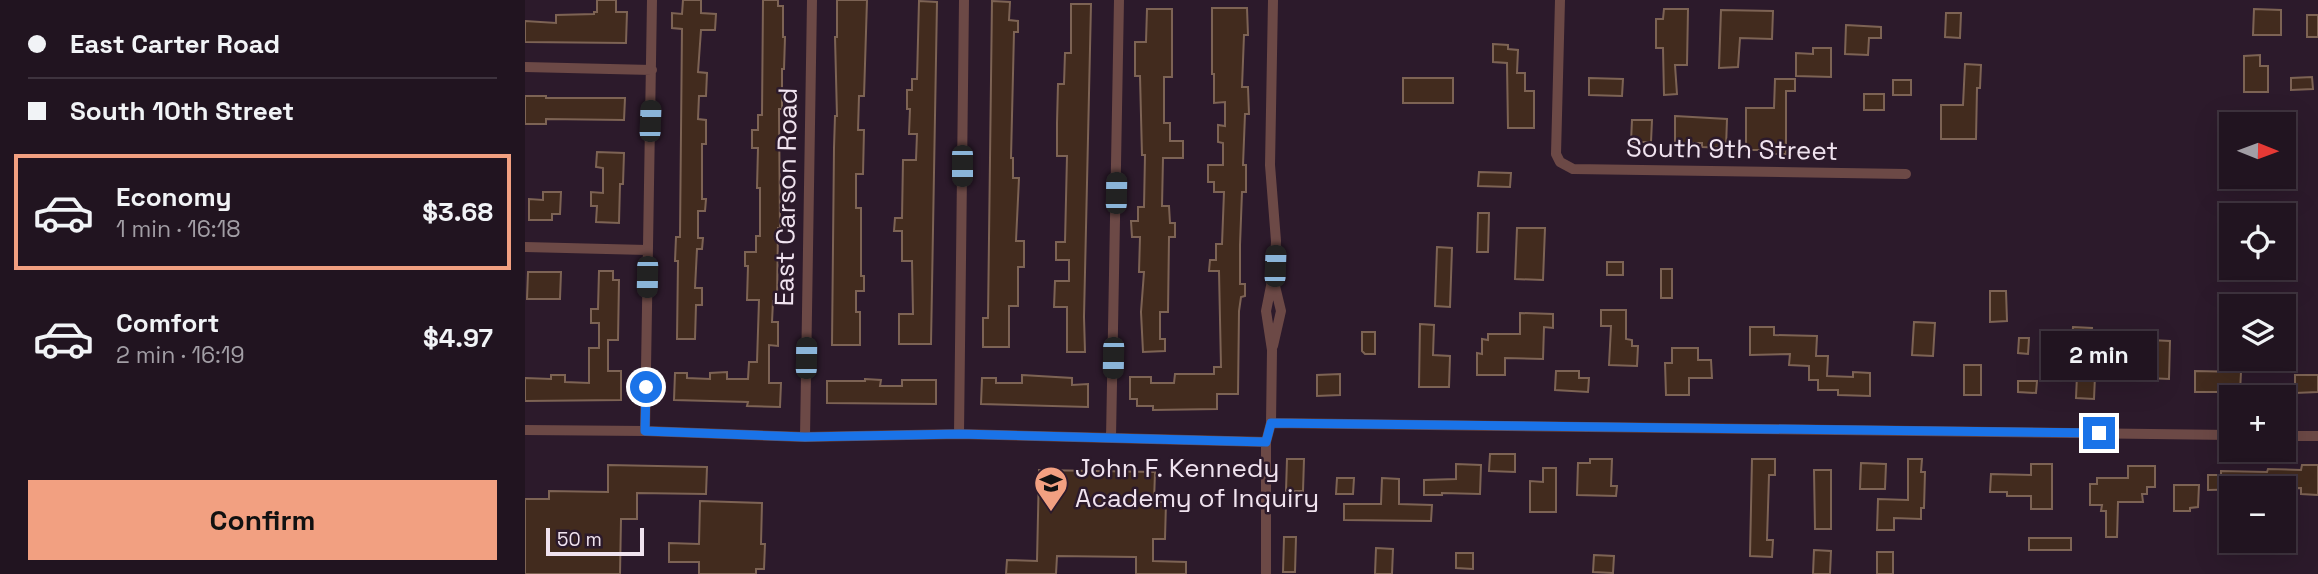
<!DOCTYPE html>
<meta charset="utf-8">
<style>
body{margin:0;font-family:"Space Grotesk",sans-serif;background:#2d212d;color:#f1f3f6;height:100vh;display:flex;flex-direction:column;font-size:26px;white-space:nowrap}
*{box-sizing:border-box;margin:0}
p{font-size:23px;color:#a29ea5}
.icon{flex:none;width:38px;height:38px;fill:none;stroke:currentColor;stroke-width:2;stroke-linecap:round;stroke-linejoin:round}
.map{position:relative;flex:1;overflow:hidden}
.sheet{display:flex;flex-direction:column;background:#211420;width:525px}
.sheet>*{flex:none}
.hud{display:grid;align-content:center;height:154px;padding:0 28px;background:#211420}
.needle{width:46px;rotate:91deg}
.fabs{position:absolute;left:1694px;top:112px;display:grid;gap:14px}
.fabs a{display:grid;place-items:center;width:77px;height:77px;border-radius:0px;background:#211420;box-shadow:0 7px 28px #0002,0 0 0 2px #3e333e;font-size:35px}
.scale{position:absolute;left:21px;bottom:18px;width:98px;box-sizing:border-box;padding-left:7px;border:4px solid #f0e3ef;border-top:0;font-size:19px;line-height:24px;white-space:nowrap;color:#f0e3ef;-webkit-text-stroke:5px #2c1a2b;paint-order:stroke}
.end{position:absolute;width:32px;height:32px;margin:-16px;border:9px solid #1a73e8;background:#fff;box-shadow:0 0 0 4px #fff}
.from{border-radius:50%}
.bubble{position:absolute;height:49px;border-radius:0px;background:#211420;box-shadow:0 7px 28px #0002,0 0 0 2px #3e333e;font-size:23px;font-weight:700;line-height:49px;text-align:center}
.car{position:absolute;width:21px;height:42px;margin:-21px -10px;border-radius:9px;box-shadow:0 0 5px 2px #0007;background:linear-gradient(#222 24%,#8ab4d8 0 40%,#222 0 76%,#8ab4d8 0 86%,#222 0)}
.hud b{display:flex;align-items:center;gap:24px;height:66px;font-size:26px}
.hud b+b{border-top:2px solid #3e333e}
.hud i{width:18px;height:18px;background:#f1f3f6}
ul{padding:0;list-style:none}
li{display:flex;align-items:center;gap:21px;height:116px;margin:0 14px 10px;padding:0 14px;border:4px solid transparent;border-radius:0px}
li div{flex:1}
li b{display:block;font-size:26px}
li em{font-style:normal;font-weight:700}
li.on{border-color:#f2a081}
li>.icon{width:63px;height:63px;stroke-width:1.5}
.action{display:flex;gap:14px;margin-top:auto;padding:14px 28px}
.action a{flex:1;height:80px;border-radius:0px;background:#f2a081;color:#111;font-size:28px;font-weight:700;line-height:80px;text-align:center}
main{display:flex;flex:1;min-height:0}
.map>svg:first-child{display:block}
.building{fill:#422b1e;stroke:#7d6354;stroke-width:2}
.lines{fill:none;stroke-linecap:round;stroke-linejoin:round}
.street{stroke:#6c4946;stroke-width:10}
.route{stroke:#1a73e8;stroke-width:9}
.labels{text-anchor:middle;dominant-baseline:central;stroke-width:5;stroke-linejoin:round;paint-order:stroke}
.street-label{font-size:26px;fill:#f0e3ef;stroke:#2c1a2b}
.poi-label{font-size:26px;fill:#f0e3ef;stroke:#2c1a2b;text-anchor:start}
</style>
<main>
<section class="sheet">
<div class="hud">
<b><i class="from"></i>East Carter Road</b>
<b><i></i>South 10th Street</b>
</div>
<ul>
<li class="on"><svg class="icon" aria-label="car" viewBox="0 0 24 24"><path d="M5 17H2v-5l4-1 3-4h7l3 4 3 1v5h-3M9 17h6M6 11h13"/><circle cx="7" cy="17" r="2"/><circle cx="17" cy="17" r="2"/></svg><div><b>Economy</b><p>1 min · 16:18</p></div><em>$3.68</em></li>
<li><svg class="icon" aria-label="car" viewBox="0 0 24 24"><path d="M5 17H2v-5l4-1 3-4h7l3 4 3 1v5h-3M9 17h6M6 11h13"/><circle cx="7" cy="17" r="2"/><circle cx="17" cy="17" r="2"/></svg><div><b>Comfort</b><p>2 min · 16:19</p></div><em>$4.97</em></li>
</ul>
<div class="action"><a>Confirm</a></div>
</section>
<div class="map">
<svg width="1793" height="574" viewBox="0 0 1793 574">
<rect width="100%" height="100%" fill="#2c1a2b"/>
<!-- building -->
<path class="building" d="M72 0H91V12H102L101 43 0 42V21L31 23V15L69 14V12H72Z
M158 0H176V13L191 14 190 30H176L173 72 182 73 181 96H174L173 119 181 120V144H177V199H181L180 211H173V238H178L177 249H172L170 288H177V305H171L170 339H152L153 261H150L151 237H155L157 29 147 28V13L157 14Z
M238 0H253V6H258V37H260L259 69H257V109H254L255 228H253L252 301H248L247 322H253V346L244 345V383H256L255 407 222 406 223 402 149 400 150 373H162V378L185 379V373L202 372V379H223L224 362H232L234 300H222L223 266H220V252H231V236H235V188H232L233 148H227V130H233V115H237Z
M312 0H342L339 96H334L333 130H339L338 174H331V208H336V276H339V291H331V312H335V345H307L309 148 310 116H312L310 37H312Z
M394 1 412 2 406 344H374V314H388L387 261H377V231H369L370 218H377L378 160H391L392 134H384L385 109H382V90H387V79H392Z
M467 1 485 2 484 20 493 21V32H489L486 158H488V178H494L491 241H499V267H493V306H484V347H458V318H463Z
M546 4H566L559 317 560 352H542V307H529L530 281H544V260H531V242H540L542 156H532V123L533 84H539L540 53H546Z
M687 8H722L723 35H719L717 87H723L724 114H720L718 165H721V192H717L715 245V284H720V296L716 297 714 311 713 394H692V409L628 410V406H612V399H605V377H626V383H649L650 374H689V367H696L694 271H684L685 260H691V244H697L699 192H689V182H683V165H698V143L693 142V125L700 126V102L689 103V74H687Z
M622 9H647V77H639V123H645V141H658V158H638L637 206H644L645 223H650V237H644L643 312H635V339H640V351L618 352 616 312 619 272H614L615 237H607L606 221H613V207H619L620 155H617L615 76H610V42H621Z
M1139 9H1163L1162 65H1150L1152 94 1139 95 1138 48H1131V19H1138Z
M1729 9 1756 10V35H1728Z
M1196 10 1248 11 1247 39 1215 38 1213 67 1194 68Z
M1421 13H1436L1435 38 1420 37Z
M1782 15H1793V37H1782Z
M1321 25 1356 27V38H1344L1343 55 1320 54Z
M968 44 983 45V49L993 50 992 73H1000V91H1009V128H983L982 63 968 62Z
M1288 48H1306V77L1271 76V53L1288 54Z
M1735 55V66H1743V92H1719V56Z
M1440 64 1456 65 1455 88H1452L1451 139H1416V105H1438Z
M1787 77 1788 89 1766 90V78Z
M878 78H928V103H878Z
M1064 78 1098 79 1097 96 1064 95Z
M1250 79H1270V91H1261V154H1248V150H1221V108H1249Z
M1368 80H1386V95H1368Z
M1339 94H1359V110H1339Z
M0 96H21V98H100L99 120 21 119V124H0Z
M1150 116 1202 119 1201 148 1177 147V143H1150Z
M1107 120H1127L1126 142H1106Z
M72 152 99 153 98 184H95L94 223 71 222 72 206H66V192L78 193V168L71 167Z
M954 172 986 173 985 187 953 186Z
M18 192H36L35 214H27V220H4V199L18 200Z
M953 213H964L963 252H952Z
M992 228H1020L1018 280 990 279Z
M912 247 927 248 925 307 910 306Z
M1082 262H1098V275H1082Z
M1136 269H1147V298H1136Z
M74 271H88V280H94L93 340H83V371H96V400L0 401V378L26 379V375H40V382L64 383V348H74V323H66V309H73Z
M3 272H36L35 299H2Z
M1465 291H1481L1482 321 1465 322Z
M1076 310H1101V339L1107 340V346H1113L1112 366 1084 365 1086 326H1076Z
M995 313 1028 314V328L1019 327 1018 359 980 358V375H952V353L957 354V339L963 340V334H995Z
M1389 322 1410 323 1408 356 1387 355Z
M895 324 909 325 908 355 925 356 924 387H894Z
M1225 327H1249V335L1292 336 1291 356H1303L1302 376 1328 377V372L1345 373V396L1313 395V390H1293V380H1284V366L1264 365 1265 354 1225 355Z
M1548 327 1567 328 1566 342 1547 341Z
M837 332H850V354H840L837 351Z
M1494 338H1504L1503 354 1493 353Z
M1625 340 1645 341 1644 379 1623 378Z
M1147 348H1173V360H1186L1187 378H1164V395H1141L1140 363H1147Z
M1439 365H1456V395H1439Z
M1031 371H1054V378H1064L1063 392 1030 390Z
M1670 371 1716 372 1715 392H1670Z
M815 374V395L792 396V375Z
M497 375 547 378V385L563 384V407L456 404 457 378H471V383H497Z
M1552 375 1570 376 1569 399 1551 398Z
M1770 375H1793V392L1770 393Z
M340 379 356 380 355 386H377V380H411V404L302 403V381H340Z
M1493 381H1512L1511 393 1493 392Z
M965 454H990V472L964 471Z
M762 459H779L778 491H761Z
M1065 459H1087L1086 486H1092L1091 496 1052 495 1053 463H1065Z
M1227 459H1250V475H1244L1242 540H1248L1247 557 1225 556Z
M1383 459H1397L1396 472H1400L1399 508H1396V519L1369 518V530H1352L1353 499 1383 500Z
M1336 463 1361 464 1360 489H1335Z
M931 464 956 465 955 494 917 493V495H899V480L931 479Z
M1506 464H1527V509H1506V496H1482V492H1465L1466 474 1506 475Z
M83 465 182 467 181 494 112 493V519H96L95 574H0V499H24V491L83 492Z
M1777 465H1793V495L1776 494V488L1683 490V475H1696V471L1742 472 1743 469 1776 470Z
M1603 466H1630V487H1622V494H1617L1618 502H1593L1592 537H1581V511H1576L1577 505H1565V484H1572V478H1603Z
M1018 468H1031V512H1005V481L1018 482Z
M514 470 630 472 629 502H641L640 539H628V561L661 562V574H611V557L532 556 531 574H481L482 560 512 561Z
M1289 470H1306V529H1290Z
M812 478H829L828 494H811Z
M857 478 874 479V504L907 505 906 521 819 520V504H856Z
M1649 485H1674L1673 507 1665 508V511H1649Z
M175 501 237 503 236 544H240L239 569H231V574H174V562H144V543L174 544Z
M759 537H771L770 572H758Z
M1504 538H1546V550H1504Z
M851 548 868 549 867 574H850Z
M1289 550 1306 551 1305 574H1288Z
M1352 552H1368V574H1352Z
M931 553H948V569L931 568Z
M1069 555 1089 556 1088 573 1068 572Z"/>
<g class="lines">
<!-- street -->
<path class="street" d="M1035 0 1031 154 1035 162 1048 169 1381 174
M0 67 127 70
M0 247 122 250
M748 346 756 311 748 278
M746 423 1706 435
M0 430 120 431 280 437 434 434 741 442
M120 431 127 0
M434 434 439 0
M1759 436H1793
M280 437 287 0
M586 438 594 0
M741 574V442L746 423 747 350 741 311 750 266 751 241 745 165 748 0"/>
</g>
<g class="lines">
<!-- route -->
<path class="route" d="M121 387 120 431 280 437 434 434 741 442 746 423 1574 433"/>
</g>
<!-- icons -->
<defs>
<g id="school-pin" transform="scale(1.75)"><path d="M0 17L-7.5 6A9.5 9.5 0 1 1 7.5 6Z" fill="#f2a081" stroke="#2c1a2b"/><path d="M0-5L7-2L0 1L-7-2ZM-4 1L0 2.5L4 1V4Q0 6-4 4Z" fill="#111"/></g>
</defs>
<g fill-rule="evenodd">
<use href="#school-pin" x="526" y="483"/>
</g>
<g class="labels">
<!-- street labels -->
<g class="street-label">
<text transform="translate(1207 149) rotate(1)">South 9th Street</text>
<text transform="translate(261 197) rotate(-89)">East Carson Road</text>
</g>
<!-- poi labels -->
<g class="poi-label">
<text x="550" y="468">John F. Kennedy<tspan x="550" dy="30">Academy of Inquiry</tspan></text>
</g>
</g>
</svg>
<div class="fabs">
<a><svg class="needle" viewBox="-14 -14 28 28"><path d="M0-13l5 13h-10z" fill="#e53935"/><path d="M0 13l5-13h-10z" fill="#a29ea5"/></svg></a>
<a><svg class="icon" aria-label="locate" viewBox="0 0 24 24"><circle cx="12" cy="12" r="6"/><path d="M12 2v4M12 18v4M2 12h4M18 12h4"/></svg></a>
<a><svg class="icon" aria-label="layers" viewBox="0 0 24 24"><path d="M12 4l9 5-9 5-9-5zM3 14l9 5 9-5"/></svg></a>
<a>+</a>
<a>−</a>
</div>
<div class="scale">50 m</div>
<i class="end from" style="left:121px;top:387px"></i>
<i class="end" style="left:1574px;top:433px"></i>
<div class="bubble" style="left:1516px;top:331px;width:116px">2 min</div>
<i class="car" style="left:125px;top:121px;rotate:2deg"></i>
<i class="car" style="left:437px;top:166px;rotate:180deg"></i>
<i class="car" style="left:591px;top:193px;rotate:1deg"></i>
<i class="car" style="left:750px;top:266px;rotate:2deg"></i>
<i class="car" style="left:122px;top:277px;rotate:181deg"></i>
<i class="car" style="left:281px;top:358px;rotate:1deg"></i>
<i class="car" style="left:588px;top:358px;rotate:181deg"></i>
</div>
</main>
